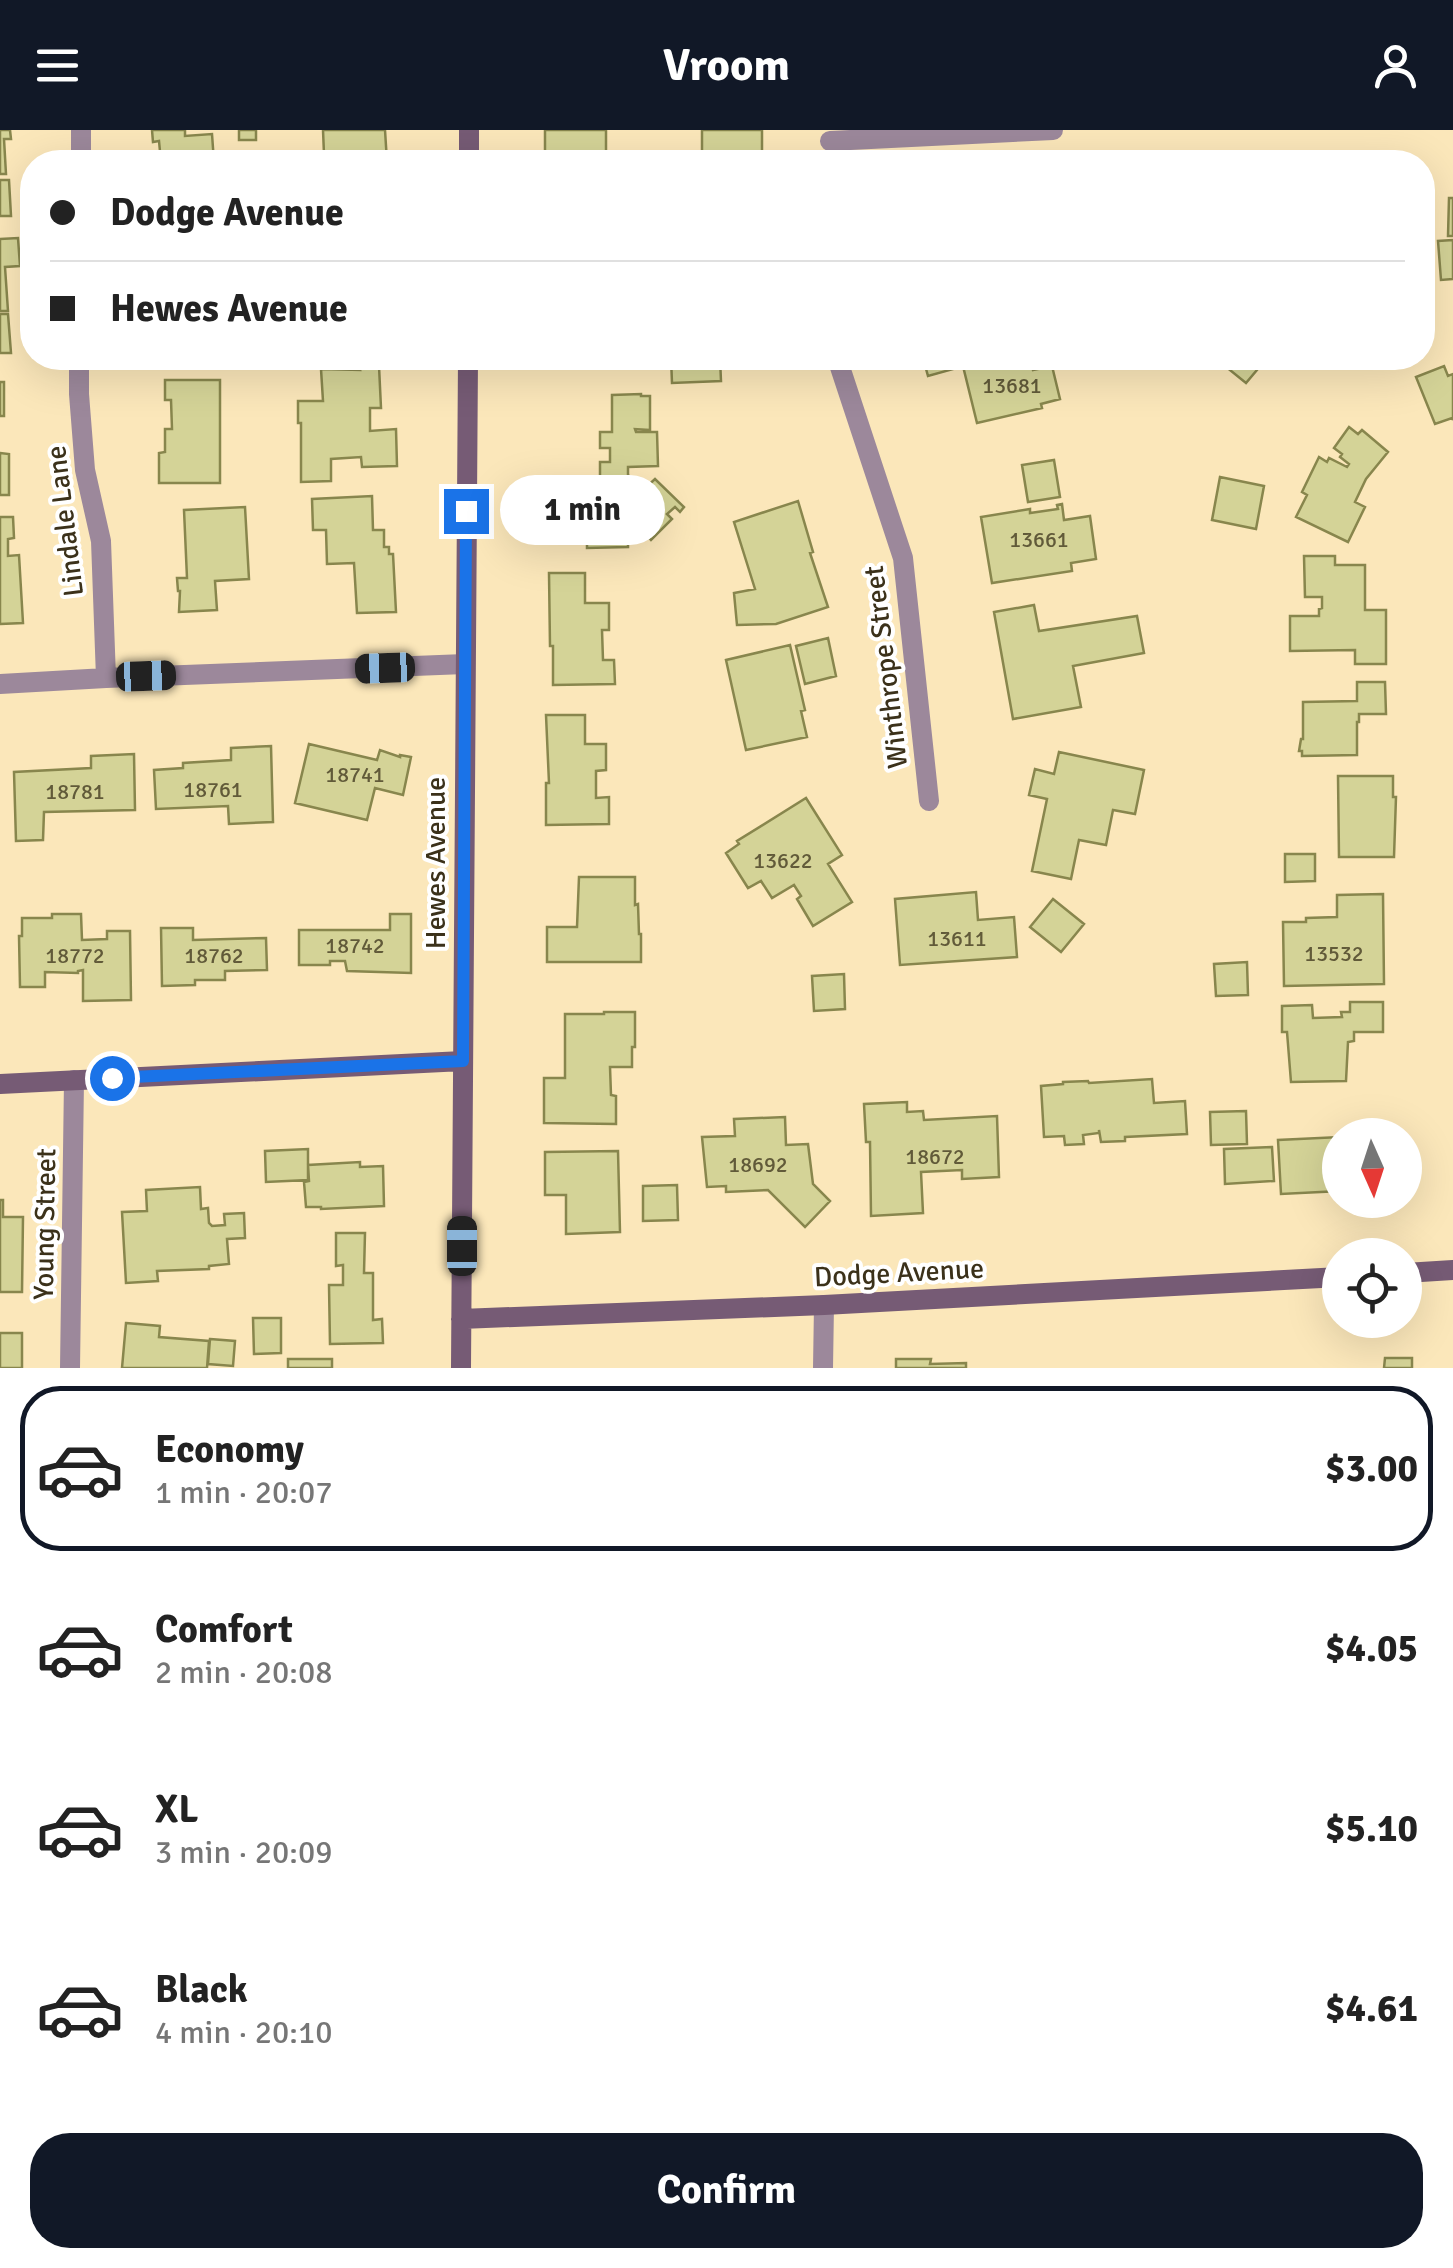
<!DOCTYPE html>
<meta charset="utf-8">
<style>
body{margin:0;font-family:Signika,sans-serif;background:#f2f2f2;color:#222;height:100vh;display:flex;flex-direction:column;font-size:38px;white-space:nowrap}
*{box-sizing:border-box;margin:0}
p{font-size:32px;color:#767676}
.icon{flex:none;width:55px;height:55px;fill:none;stroke:currentColor;stroke-width:2;stroke-linecap:round;stroke-linejoin:round}
.map{position:relative;height:1238px;overflow:hidden}
.details{display:flex;flex-direction:column;background:#fff;flex:1}
.details>*{flex:none}
.guide{position:absolute;left:20px;top:20px;width:1415px;height:220px;border-radius:40px;box-shadow:0 10px 40px #0002;display:grid;align-content:center;height:220px;padding:0 30px;background:#fff}
.needle{width:65px;rotate:177deg}
.buttons{position:absolute;left:1322px;top:988px;display:grid;gap:20px}
.buttons a{display:grid;place-items:center;width:100px;height:100px;border-radius:50%;background:#fff;box-shadow:0 10px 40px #0002;font-size:50px}
.end{position:absolute;width:45px;height:45px;margin:-22px;border:12px solid #1a73e8;background:#fff;box-shadow:0 0 0 5px #fff}
.from{border-radius:50%}
.bubble{position:absolute;height:70px;border-radius:35px;background:#fff;box-shadow:0 10px 40px #0002;font-size:32px;font-weight:700;line-height:70px;text-align:center}
.car{position:absolute;width:30px;height:60px;margin:-30px -15px;border-radius:12px;box-shadow:0 0 8px 2px #0007;background:linear-gradient(#222 24%,#8ab4d8 0 40%,#222 0 76%,#8ab4d8 0 86%,#222 0)}
.guide b{display:flex;align-items:center;gap:35px;height:95px;font-size:38px}
.guide b+b{border-top:2px solid #e0e0e0}
.guide i{width:25px;height:25px;background:#222}
ul{padding:18px 0 0;list-style:none}
li{display:flex;align-items:center;gap:30px;height:165px;margin:0 20px 15px;padding:0 10px;border:5px solid transparent;border-radius:40px}
li div{flex:1}
li b{display:block;font-size:38px}
li em{font-style:normal;font-weight:700}
li.active{border-color:#111827}
li>.icon{width:90px;height:90px;stroke-width:1.5}
.action{display:flex;gap:20px;margin-top:auto;padding:20px 30px}
.action a{flex:1;height:115px;border-radius:40px;background:#111827;color:#fff;font-size:40px;font-weight:700;line-height:115px;text-align:center}
header{display:flex;justify-content:space-between;align-items:center;height:130px;padding:0 30px;background:#111827;color:#fff;font-size:45px;font-weight:700}
.map>svg:first-child{display:block}
.building{fill:#d4d397;stroke:#88864d;stroke-width:2.5}
.lines{fill:none;stroke-linecap:round;stroke-linejoin:round}
.street{stroke:#9c889b;stroke-width:20}
.secondary{stroke:#765b75;stroke-width:20}
.route{stroke:#1a73e8;stroke-width:12}
.labels{text-anchor:middle;dominant-baseline:central;stroke-width:8;stroke-linejoin:round;paint-order:stroke}
.number-label{font-size:22px;fill:#615a39}
.street-label{font-size:28px;fill:#3b311a;stroke:#fff}
</style>
<header><svg class="icon" aria-label="menu" viewBox="0 0 24 24"><path d="M4 6h16M4 12h16M4 18h16"/></svg>Vroom<svg class="icon" aria-label="person" viewBox="0 0 24 24"><circle cx="12" cy="8" r="4"/><path d="M4 21q1-7 8-7t8 7"/></svg></header>
<div class="map">
<svg width="1453" height="1238" viewBox="0 0 1453 1238">
<rect width="100%" height="100%" fill="#fbe7ba"/>
<!-- building -->
<path class="building" d="M0 0H10L11 9H4L6 44H0Z
M152 0H185V6L212 4 214 32H161L159 11 153 12Z
M239 0H256V10H239Z
M323 0H385L387 32H337V23L324 24Z
M545 0H606V32H545Z
M702 0H762V32H702Z
M0 50H9L11 86H0Z
M1449 68H1453V106H1448Z
M18 108 20 136 5 137 8 181H0V109Z
M1453 110V149L1441 150 1438 111Z
M0 184H8L11 223H0Z
M671 228H720L721 251 672 253Z
M923 228H954L957 238 928 246Z
M961 228H1030L1033 240 1052 236 1060 269 1041 274 1042 278 977 293Z
M1224 228H1267L1246 253 1220 232Z
M379 236 381 278H370V301L396 299 397 336 362 337 361 327 331 329V351L301 352V293H298V271H323L321 239 360 240 359 237Z
M1444 236 1448 246 1453 244V290L1452 288 1435 294 1416 247Z
M165 250H220V353H159V323L165 322V299H172L171 270H165Z
M0 252H4V286H0Z
M641 264V266H650V300L635 299 636 302H657L658 336 628 337V345L643 360 655 349 684 377 680 382 675 377 667 384 672 389 651 410 627 383 600 384V332H610V318H600V302H612V265Z
M1349 297 1358 304 1362 300 1388 322 1366 349 1355 372 1365 377 1348 412 1296 387 1307 365 1302 362 1319 327 1327 332 1329 328 1347 337 1349 334 1340 327 1342 324 1334 318Z
M0 323 9 324V365H0Z
M1054 330 1060 367 1028 372 1022 335Z
M1220 347 1264 356 1256 399 1212 390Z
M372 366 373 400H384V417H389V424H393L396 482 357 483 354 433 327 434 326 400H313L312 369Z
M798 371 813 422 810 423 828 477 776 494 737 495 734 463 755 459 734 392Z
M1062 374 1064 390 1090 386 1096 429 1071 433 1072 441 992 453 981 387 1030 379V383L1058 379 1057 375Z
M245 377 249 449 215 451 217 480 179 482 180 461H178L177 448H187L184 380Z
M628 386V417L587 418V387Z
M0 387H13L14 408 8 409V426L19 425 23 493 0 494Z
M1304 426H1335V435H1365V480H1386V534H1355V520L1290 521V486H1319V479L1322 478V467H1305Z
M549 443H585V473H609V500H602L603 530H614L615 554 553 555V516H550Z
M1034 475 1039 501 1137 486 1144 523 1073 536 1081 577 1013 589 994 482Z
M828 508 836 546 805 554 796 516Z
M790 515 805 580 801 581 807 607 746 620 726 530Z
M1357 552H1385L1386 584H1359V592H1357V625L1302 626V621H1299L1301 609H1303V572L1357 571Z
M546 585H585V614H606V640L596 641V668L609 667V694L546 695V653H549Z
M309 614 377 630 380 620 400 627V625L411 627 403 665 375 658 367 690 295 673Z
M271 616 273 692 229 694 228 676 156 679 154 640 183 638V633L231 630V618Z
M1059 622 1144 640 1135 684 1113 680 1106 715 1079 710 1071 749 1032 741 1047 669 1029 665 1035 639 1054 644Z
M134 624 135 680 44 682 43 710 16 711 14 642 91 638V626Z
M1338 646H1393V667H1396L1394 727H1339Z
M806 668 842 725 828 734 852 772 813 796 797 769 801 766 794 755 772 768 761 751 748 758 726 723 739 714 737 711Z
M1285 724H1315V751L1285 752Z
M579 747H635V775L638 774 639 804H641V832H547V797H577Z
M976 762 978 790 1014 787 1017 827 900 835 895 769Z
M1383 764 1384 854 1284 856 1283 792H1306V788L1337 787V765Z
M1053 769 1084 794 1061 822 1030 797Z
M52 784H81L82 810 107 809V801H130L131 870 83 871V840L78 841V843L45 842V857H20L19 806H22V788H52Z
M390 784H411V843L347 841 345 831H330V835H299V800H390Z
M161 798H193V810L266 808 267 840 225 841V850H195V855L162 856Z
M1247 832 1248 865 1216 866 1214 834Z
M844 844 845 879 814 881 812 846Z
M1350 872H1383V902H1354V911L1348 912 1346 951 1291 952 1287 902H1282V876L1312 875 1313 888 1342 887 1341 882H1350Z
M604 882H635V917H632V937H610L611 965 616 966V994L544 993V948H565V884H604Z
M1152 949 1154 973 1185 971 1187 1004 1125 1007V1011L1101 1012 1099 1000V1003L1083 1005 1084 1014 1065 1015 1064 1006 1044 1007 1041 956 1063 954V952L1088 951 1089 953Z
M907 972V982L923 981 924 990 997 986 999 1047 962 1049V1040L921 1042 923 1083 871 1086 870 1012H866L864 974Z
M1246 981 1247 1014 1211 1015 1210 982Z
M785 987 786 1015 808 1014 813 1054 830 1071 805 1097 768 1060 726 1062V1056L707 1057 702 1007 735 1006 734 989Z
M1340 1007V1061L1281 1064 1278 1010Z
M1272 1017 1274 1051 1225 1054 1224 1019Z
M308 1019V1050L266 1052 265 1021Z
M618 1021 620 1102 566 1104V1065H545V1022Z
M360 1032V1037L383 1036 384 1076 321 1079V1077H306L304 1052 309 1051 308 1035Z
M677 1055 678 1090 643 1091V1056Z
M200 1057 201 1079 208 1078 209 1093 212 1096 225 1095 224 1084 244 1083 245 1108 227 1109 229 1134 209 1136V1139L157 1141 158 1151 126 1153 122 1082 147 1081 146 1060Z
M0 1070H3V1087H23L22 1162H0Z
M336 1103H365L364 1143H373V1190L382 1189 383 1213 330 1214 329 1155H343V1135L336 1136Z
M253 1188H281V1223L254 1224Z
M126 1193 160 1196 159 1207 209 1211 207 1238H122Z
M0 1203H22V1238H0Z
M210 1209 235 1211 233 1236 208 1234Z
M1385 1228H1412V1238H1384Z
M288 1229H332V1238H288Z
M896 1229H931L930 1234 966 1233V1238H896Z"/>
<g class="lines">
<!-- street -->
<path class="street" d="M830 11 1053 0
M81 32V0
M79 228V264L85 340 101 411 106 548
M837 228 903 428 929 671
M0 554 106 548 465 534
M70 1238 74 950
M823 1238 824 1175"/>
<!-- secondary -->
<path class="secondary" d="M469 32V0
M0 954 463 931
M1405 1143 1453 1140
M461 1189 824 1175 1340 1147
M461 1238 468 228"/>
</g>
<g class="lines">
<!-- route -->
<path class="route" d="M112 948 463 931 466 381"/>
</g>
<g class="labels">
<!-- number labels -->
<g class="number-label">
<text x="1012" y="255">13681</text>
<text x="1039" y="409">13661</text>
<text x="355" y="644">18741</text>
<text x="213" y="659">18761</text>
<text x="75" y="661">18781</text>
<text x="783" y="730">13622</text>
<text x="957" y="808">13611</text>
<text x="355" y="815">18742</text>
<text x="1334" y="823">13532</text>
<text x="75" y="825">18772</text>
<text x="214" y="825">18762</text>
<text x="935" y="1026">18672</text>
<text x="758" y="1034">18692</text>
</g>
<!-- street labels -->
<g class="street-label">
<text transform="translate(65 391) rotate(-97)">Lindale Lane</text>
<text transform="translate(886 537) rotate(-97)">Winthrope Street</text>
<text transform="translate(436 733) rotate(-90)">Hewes Avenue</text>
<text transform="translate(45 1094) rotate(-89)">Young Street</text>
<text transform="translate(899 1143) rotate(-3)">Dodge Avenue</text>
</g>
</g>
</svg>
<div class="buttons">
<a><svg class="needle" viewBox="-14 -14 28 28"><path d="M0-13l5 13h-10z" fill="#e53935"/><path d="M0 13l5-13h-10z" fill="#767676"/></svg></a>
<a><svg class="icon" aria-label="locate" viewBox="0 0 24 24"><circle cx="12" cy="12" r="6"/><path d="M12 2v4M12 18v4M2 12h4M18 12h4"/></svg></a>
</div>
<i class="end from" style="left:112px;top:948px"></i>
<i class="end" style="left:466px;top:381px"></i>
<div class="bubble" style="left:500px;top:345px;width:165px">1 min</div>
<i class="car" style="left:385px;top:538px;rotate:268deg"></i>
<i class="car" style="left:146px;top:546px;rotate:88deg"></i>
<i class="car" style="left:462px;top:1116px;rotate:0deg"></i>
<div class="guide">
<b><i class="from"></i>Dodge Avenue</b>
<b><i></i>Hewes Avenue</b>
</div>
</div>
<section class="details">
<ul>
<li class="active"><svg class="icon" aria-label="car" viewBox="0 0 24 24"><path d="M5 17H2v-5l4-1 3-4h7l3 4 3 1v5h-3M9 17h6M6 11h13"/><circle cx="7" cy="17" r="2"/><circle cx="17" cy="17" r="2"/></svg><div><b>Economy</b><p>1 min · 20:07</p></div><em>$3.00</em></li>
<li><svg class="icon" aria-label="car" viewBox="0 0 24 24"><path d="M5 17H2v-5l4-1 3-4h7l3 4 3 1v5h-3M9 17h6M6 11h13"/><circle cx="7" cy="17" r="2"/><circle cx="17" cy="17" r="2"/></svg><div><b>Comfort</b><p>2 min · 20:08</p></div><em>$4.05</em></li>
<li><svg class="icon" aria-label="car" viewBox="0 0 24 24"><path d="M5 17H2v-5l4-1 3-4h7l3 4 3 1v5h-3M9 17h6M6 11h13"/><circle cx="7" cy="17" r="2"/><circle cx="17" cy="17" r="2"/></svg><div><b>XL</b><p>3 min · 20:09</p></div><em>$5.10</em></li>
<li><svg class="icon" aria-label="car" viewBox="0 0 24 24"><path d="M5 17H2v-5l4-1 3-4h7l3 4 3 1v5h-3M9 17h6M6 11h13"/><circle cx="7" cy="17" r="2"/><circle cx="17" cy="17" r="2"/></svg><div><b>Black</b><p>4 min · 20:10</p></div><em>$4.61</em></li>
</ul>
<div class="action"><a>Confirm</a></div>
</section>
